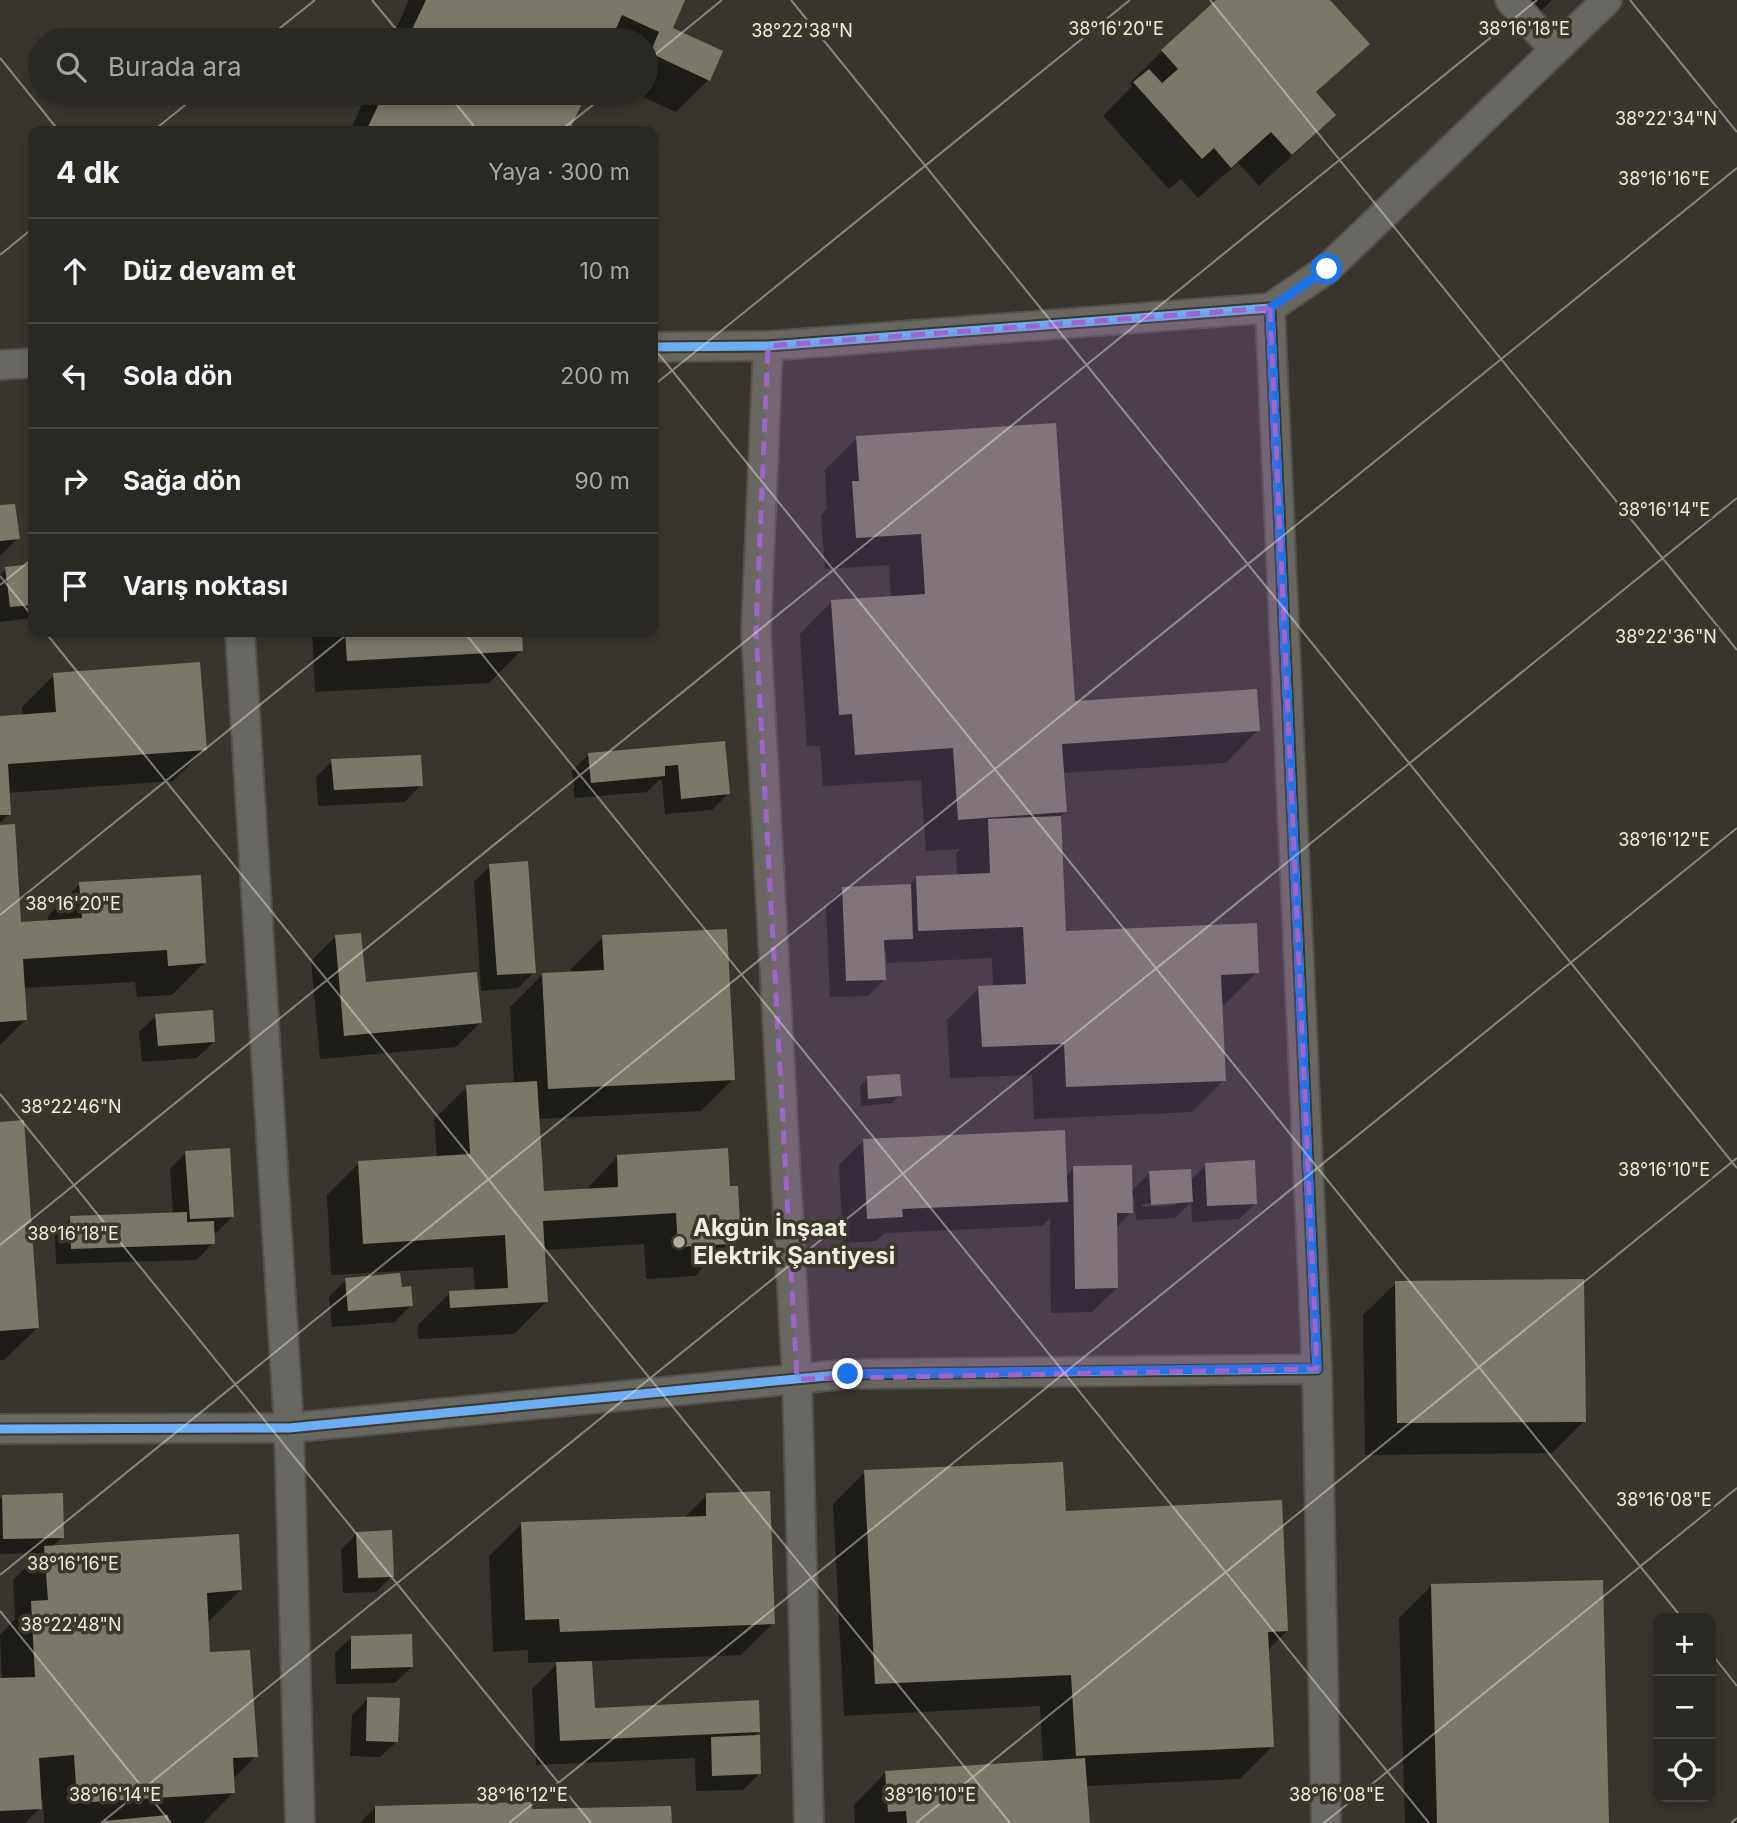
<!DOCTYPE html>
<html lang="tr">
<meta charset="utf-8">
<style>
:root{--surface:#292822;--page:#31302a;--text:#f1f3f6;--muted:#a5a6a5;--line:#454440}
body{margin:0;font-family:Inter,sans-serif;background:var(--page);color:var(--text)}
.controls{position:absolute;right:21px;bottom:21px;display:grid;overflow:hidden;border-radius:14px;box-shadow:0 4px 10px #0003}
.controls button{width:63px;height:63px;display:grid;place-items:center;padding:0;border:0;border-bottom:2px solid var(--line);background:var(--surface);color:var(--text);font:35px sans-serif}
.stop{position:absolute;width:21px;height:21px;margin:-16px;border:5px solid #1a73e8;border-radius:50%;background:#fff}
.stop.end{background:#1a73e8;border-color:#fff;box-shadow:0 2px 7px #0008}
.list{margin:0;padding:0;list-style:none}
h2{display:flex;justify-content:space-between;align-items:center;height:91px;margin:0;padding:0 28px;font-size:30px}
h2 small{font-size:23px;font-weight:400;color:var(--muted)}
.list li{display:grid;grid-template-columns:46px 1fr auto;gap:21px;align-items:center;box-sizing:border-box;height:105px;padding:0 28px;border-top:2px solid var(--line)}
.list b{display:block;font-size:26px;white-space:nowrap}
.list em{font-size:23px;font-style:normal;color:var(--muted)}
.icon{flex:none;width:38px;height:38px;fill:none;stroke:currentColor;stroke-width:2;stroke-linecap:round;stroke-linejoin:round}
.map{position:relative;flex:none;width:1737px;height:1823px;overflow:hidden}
.search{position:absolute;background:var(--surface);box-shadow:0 4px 10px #0003;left:28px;top:28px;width:630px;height:77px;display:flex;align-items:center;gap:18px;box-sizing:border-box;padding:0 24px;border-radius:38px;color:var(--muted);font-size:26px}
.panel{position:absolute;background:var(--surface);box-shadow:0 4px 10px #0003;left:28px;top:126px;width:630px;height:511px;border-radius:14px}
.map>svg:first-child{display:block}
.shadow{fill:#0007;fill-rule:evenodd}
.building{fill:#7b7868}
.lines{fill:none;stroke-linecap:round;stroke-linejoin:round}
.minor-casing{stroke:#54524c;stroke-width:32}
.minor{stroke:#696761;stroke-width:28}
.cycleway-casing{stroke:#3b3829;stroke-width:13}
.cycleway{stroke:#6dadf4;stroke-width:9}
.route{stroke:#1a73e8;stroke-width:9}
.marked{fill:#9e66ca;fill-opacity:0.2;stroke:#9e66ca;stroke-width:5;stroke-dasharray:14 9;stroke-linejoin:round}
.ticks{fill:none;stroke:#eeece3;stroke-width:2;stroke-opacity:0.45}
.poi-dot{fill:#aeaca3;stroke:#3b3829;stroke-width:2.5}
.labels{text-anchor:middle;stroke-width:7;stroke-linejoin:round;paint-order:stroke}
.poi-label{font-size:24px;font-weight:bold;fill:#eeece3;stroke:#3b3829;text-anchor:start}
.ticks-label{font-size:18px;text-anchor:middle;fill:#eeece3;stroke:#3b3829;stroke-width:7;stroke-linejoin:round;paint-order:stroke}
</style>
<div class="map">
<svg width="1737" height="1823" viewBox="0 0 1737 1823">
<rect width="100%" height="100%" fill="#37352d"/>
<g class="shadow">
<polygon points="409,0 683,0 670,28 708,80 676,112 634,93 646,93 646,40 391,40"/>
<polygon points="1218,0 1332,0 1330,2 1367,44 1315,94 1334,115 1302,147 1259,186 1238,163 1198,198 1181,179 1169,189 1103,116 1132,86 1130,83 1162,51"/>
<polygon points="1502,0 1552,0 1522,30"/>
<polygon points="367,93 585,93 567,131 350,131"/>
<polygon points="857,438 1074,703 1258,730 1226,763 1062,773 1065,812 1059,818 1064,933 1257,972 1225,1004 1221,1005 1224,1080 1192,1112 1034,1119 1032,1075 950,1078 947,1020 979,988 993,987 992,958 887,963 886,951 883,951 884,980 868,996 830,997 826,905 843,889 908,886 916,878 957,876 956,853 961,849 926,851 921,780 823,786 820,746 807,746 800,634 832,601 891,598 889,565 825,569 821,515 827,508 825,470"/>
<polygon points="0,507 18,538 0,556"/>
<polygon points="33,566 33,618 0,622 0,575 6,569"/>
<polygon points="312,632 520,632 521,651 489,683 315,692"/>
<polygon points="54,675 205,749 173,781 8,793 9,814 0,823 0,718 23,716 22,707"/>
<polygon points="724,743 728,794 712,810 665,814 662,780 659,780 647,792 575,798 572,771 588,755"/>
<polygon points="332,761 421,785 405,802 318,806 316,777"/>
<polygon points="0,827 20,924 48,922 48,916 80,884 204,963 172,995 137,997 135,982 23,988 25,1020 0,1045"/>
<polygon points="490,866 534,972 518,988 481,991 474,882"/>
<polygon points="335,937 364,984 480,1023 456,1047 320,1059 311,961"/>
<polygon points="603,937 733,1079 701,1111 538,1119 543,1193 585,1191 617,1157 729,1188 739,1222 727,1235 727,1244 695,1276 646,1279 644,1244 543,1250 546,1302 514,1334 418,1339 418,1325 450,1293 475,1291 473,1267 331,1275 327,1195 359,1163 437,1158 434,1119 467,1087 514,1084 510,1007 542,975 571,973 571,969"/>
<polygon points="156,1016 214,1042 197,1058 142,1062 139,1032"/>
<polygon points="868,1078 900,1095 892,1103 861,1106 860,1086"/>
<polygon points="0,1123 37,1328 4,1360 0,1360"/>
<path d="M864,1140L1065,1177L1074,1168L1131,1191L1150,1173L1190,1181L1206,1165L1256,1203L1239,1219L1192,1222L1191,1202L1175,1218L1136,1220L1134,1198H1131V1212L1116,1228L1117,1288L1092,1312L1051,1313L1050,1218L1042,1226L885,1233L876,1241L843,1243L839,1165ZM1176,1202V1205L1143,1207L1142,1204Z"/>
<polygon points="186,1152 232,1217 216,1233 213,1233 213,1243 197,1260 56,1264 55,1234 71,1218 173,1214 170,1169"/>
<polygon points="346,1280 411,1305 395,1322 332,1327 329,1296"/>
<polygon points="1396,1283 1584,1421 1552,1453 1365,1455 1363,1315"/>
<polygon points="865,1472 1064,1512 1287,1631 1268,1650 1273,1746 1240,1779 1085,1786 1088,1823 855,1823 854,1805 886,1772 1043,1762 1040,1706 844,1716 833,1504"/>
<polygon points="707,1495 773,1623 741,1655 591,1661 593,1709 759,1731 753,1737 759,1774 743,1790 696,1791 695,1758 536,1765 532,1689 559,1662 528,1663 528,1650 493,1652 489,1556 522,1524 684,1518"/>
<polygon points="2,1497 62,1537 52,1547 241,1590 208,1622 209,1654 256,1756 232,1780 233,1793 203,1823 44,1823 43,1800 39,1800 40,1808 25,1823 0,1823 0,1680 2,1680 0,1635 15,1619 13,1580 40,1553 0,1554 0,1499"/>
<polygon points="357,1533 392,1576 376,1592 343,1593 341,1550"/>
<polygon points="1432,1585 1607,1823 1405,1823 1399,1618"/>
<polygon points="352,1637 412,1667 395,1683 336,1684 335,1653"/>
<polygon points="368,1698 397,1741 380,1757 350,1756 352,1715"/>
<polygon points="375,1807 530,1811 670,1823 360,1823"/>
</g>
<g class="building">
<polygon points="426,0 685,0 673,28 723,51 710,81 650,53 659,32 622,15 611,40 407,40"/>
<polygon points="1216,0 1330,0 1370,44 1316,92 1336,115 1292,155 1271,132 1231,168 1214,148 1202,159 1133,82 1149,69 1162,83 1178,69 1161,50"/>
<polygon points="384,93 587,93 569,131 366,131"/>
<polygon points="1056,423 1075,701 1257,689 1260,731 1062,744 1067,812 958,820 953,748 855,755 852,714 839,715 831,600 925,594 921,534 856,538 852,481 859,481 856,436"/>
<polygon points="15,504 20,539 0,541 0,505"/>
<polygon points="33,564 33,605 10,607 5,567"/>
<polygon points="345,632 522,632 523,651 347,661"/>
<polygon points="200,662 207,750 8,764 11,815 0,815 0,716 56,712 53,673"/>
<polygon points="725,741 730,794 681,799 678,765 665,766 665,776 591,783 588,753"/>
<polygon points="421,755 423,786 334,790 331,759"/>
<polygon points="1061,816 1066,931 1257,923 1259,973 1221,975 1226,1081 1066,1087 1064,1044 982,1047 978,986 1026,984 1023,927 918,931 916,876 990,873 988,819"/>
<polygon points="15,824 21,922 82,918 79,882 201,875 206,963 168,966 167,950 23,959 27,1020 0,1022 0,825"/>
<polygon points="528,861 536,973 497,975 489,864"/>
<polygon points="911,884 913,939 884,940 886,980 846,981 842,887"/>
<polygon points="727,929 735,1080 548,1089 542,973 604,970 602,935"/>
<polygon points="361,933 366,982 477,972 482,1023 344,1036 335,935"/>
<polygon points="213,1010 215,1042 158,1046 155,1014"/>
<polygon points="900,1074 902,1096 868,1099 867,1076"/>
<polygon points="537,1081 544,1191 618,1187 617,1155 728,1148 730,1186 738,1186 740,1223 728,1224 729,1244 678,1247 676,1213 543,1221 548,1302 450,1308 449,1291 508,1288 505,1235 363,1244 358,1161 470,1154 466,1085"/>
<polygon points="24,1120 39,1328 0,1331 0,1122"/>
<polygon points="1065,1130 1068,1202 902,1209 903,1217 867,1219 863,1139"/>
<polygon points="230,1148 234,1217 190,1219 185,1151"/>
<polygon points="1255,1160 1257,1204 1207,1206 1205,1163"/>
<polygon points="1132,1165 1133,1213 1117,1213 1118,1288 1075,1289 1073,1166"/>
<polygon points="1191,1169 1193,1202 1151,1205 1149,1171"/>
<polygon points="187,1212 187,1222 214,1221 215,1244 71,1249 70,1216"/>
<polygon points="400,1273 402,1287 411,1286 413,1306 348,1311 345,1278"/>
<polygon points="1584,1279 1586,1422 1397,1423 1395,1281"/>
<polygon points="1063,1462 1066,1511 1282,1500 1288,1631 1268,1632 1274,1747 1076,1756 1071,1675 875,1684 864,1470"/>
<polygon points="770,1491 775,1624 560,1632 559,1619 525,1620 521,1522 706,1516 706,1493"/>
<polygon points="63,1493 64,1538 3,1539 2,1495"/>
<polygon points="392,1530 394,1577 358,1578 356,1532"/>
<polygon points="239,1534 242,1590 207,1593 210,1652 250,1650 258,1757 233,1758 235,1793 77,1803 74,1755 39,1758 42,1809 0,1811 0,1678 35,1677 31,1601 48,1600 44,1546"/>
<polygon points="1603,1580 1609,1823 1437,1823 1431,1584"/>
<polygon points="412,1634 413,1667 351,1669 351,1636"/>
<polygon points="592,1661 595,1708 759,1700 760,1732 560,1741 556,1662"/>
<polygon points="367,1697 400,1698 398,1742 366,1741"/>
<polygon points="760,1735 761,1774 712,1776 711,1737"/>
<polygon points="1085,1758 1090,1823 907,1823 906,1811 888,1812 885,1771"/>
<polygon points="531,1802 532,1809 671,1806 672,1823 375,1823 375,1806"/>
<polygon points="168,1815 169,1823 104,1823 104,1821"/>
</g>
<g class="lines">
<g class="minor-casing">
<g id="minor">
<polyline points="1510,0 1555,50"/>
<polyline points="1270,308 1327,269 1607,0"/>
<polyline points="768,346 756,632 797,1379 809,1823"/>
<polyline points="0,365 33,363"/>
<polyline points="240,632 289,1428 300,1823"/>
<polyline points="1317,1369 1326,1823"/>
<polyline points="0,1429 289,1428 848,1374 1317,1369 1270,308 768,346 653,347"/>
</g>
</g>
<use href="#minor" class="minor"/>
<g class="cycleway-casing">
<polyline id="cycleway" points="0,1429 289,1428 848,1374 1317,1369 1270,308 768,346 653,347"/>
</g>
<use href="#cycleway" class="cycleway"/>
</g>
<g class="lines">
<polyline class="route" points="848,1374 1317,1368 1270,308 1327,269"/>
</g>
<path class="marked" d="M1270,308L1317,1369L797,1379L756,632L768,346Z"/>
<path class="ticks" d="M372,0L405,40M791,0L1737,1168M1210,0L1737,650M1630,0L1737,132M265,40L315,0M0,58L59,131M646,62L722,0M447,93L478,131M153,131L200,93M560,131L608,93M0,255L33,228M653,347L1682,1618M653,386L1130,0M0,576L33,617M0,585L33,558M45,632L1010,1823M464,632L1429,1823M0,915L350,632M0,1094L591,1823M0,1245L1537,0M0,1575L1737,168M0,1611L171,1823M1711,1653L1737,1686M101,1823L1737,498M509,1823L1737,828M916,1823L1737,1158M1324,1823L1737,1488M1731,1823L1737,1818"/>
<circle class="poi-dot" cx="679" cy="1242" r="7"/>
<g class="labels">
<g class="poi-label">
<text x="693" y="1236">Akgün İnşaat<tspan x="693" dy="28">Elektrik Şantiyesi</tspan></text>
</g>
</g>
<g class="ticks-label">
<text x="1116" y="35">38°16'20"E</text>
<text x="1524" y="35">38°16'18"E</text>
<text x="802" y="37">38°22'38"N</text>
<text x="1666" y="125">38°22'34"N</text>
<text x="1664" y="185">38°16'16"E</text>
<text x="1664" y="516">38°16'14"E</text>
<text x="1666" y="643">38°22'36"N</text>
<text x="1664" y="846">38°16'12"E</text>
<text x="73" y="910">38°16'20"E</text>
<text x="71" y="1113">38°22'46"N</text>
<text x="1664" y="1176">38°16'10"E</text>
<text x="73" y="1240">38°16'18"E</text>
<text x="1664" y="1506">38°16'08"E</text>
<text x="73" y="1570">38°16'16"E</text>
<text x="71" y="1631">38°22'48"N</text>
<text x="115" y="1801">38°16'14"E</text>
<text x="522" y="1801">38°16'12"E</text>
<text x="930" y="1801">38°16'10"E</text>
<text x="1337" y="1801">38°16'08"E</text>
</g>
</svg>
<div class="controls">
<button>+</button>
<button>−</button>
<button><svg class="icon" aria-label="locate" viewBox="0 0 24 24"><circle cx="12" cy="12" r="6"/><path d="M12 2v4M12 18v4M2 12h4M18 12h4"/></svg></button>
</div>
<div class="stop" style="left:1327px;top:269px"></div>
<div class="stop end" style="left:848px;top:1374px"></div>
<div class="search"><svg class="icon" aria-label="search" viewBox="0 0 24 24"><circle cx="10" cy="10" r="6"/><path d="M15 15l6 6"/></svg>Burada ara</div>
<section class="panel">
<h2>4 dk<small>Yaya · 300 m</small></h2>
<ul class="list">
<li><svg class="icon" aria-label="ahead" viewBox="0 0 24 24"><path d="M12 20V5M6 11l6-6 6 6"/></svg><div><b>Düz devam et</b></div><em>10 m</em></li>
<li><svg class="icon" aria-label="left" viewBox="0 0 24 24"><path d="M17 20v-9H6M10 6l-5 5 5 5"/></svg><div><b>Sola dön</b></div><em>200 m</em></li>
<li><svg class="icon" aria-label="right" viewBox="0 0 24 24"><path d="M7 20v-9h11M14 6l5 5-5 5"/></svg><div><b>Sağa dön</b></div><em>90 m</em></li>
<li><svg class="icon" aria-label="arrive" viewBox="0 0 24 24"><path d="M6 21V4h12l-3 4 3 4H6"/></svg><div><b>Varış noktası</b></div></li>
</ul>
</section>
</div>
